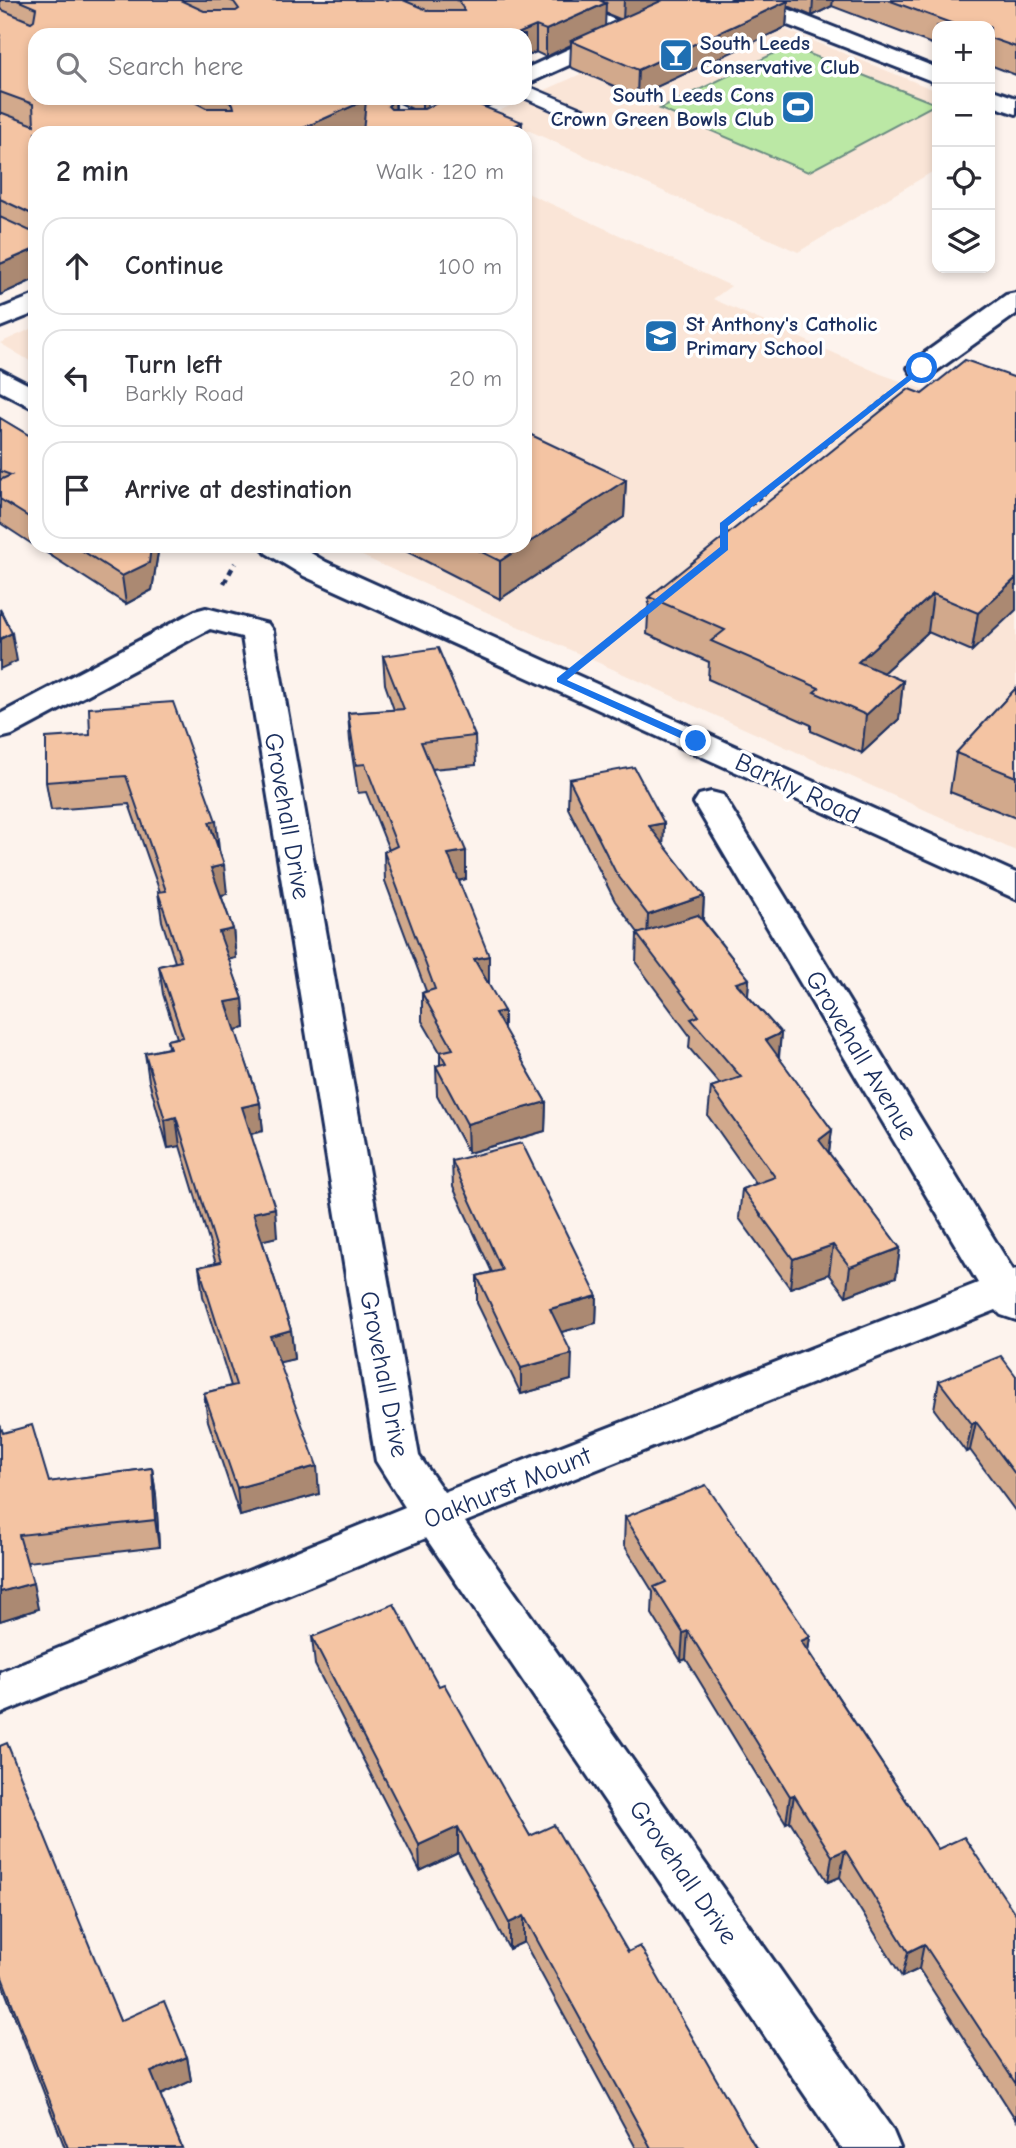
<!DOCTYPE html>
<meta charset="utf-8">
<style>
:root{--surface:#fff;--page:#f7f7f7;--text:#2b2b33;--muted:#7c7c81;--line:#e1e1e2}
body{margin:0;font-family:"Comic Neue",sans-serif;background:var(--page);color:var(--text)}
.controls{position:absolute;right:21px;top:21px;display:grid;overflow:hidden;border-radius:14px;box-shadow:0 4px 10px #0003}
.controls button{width:63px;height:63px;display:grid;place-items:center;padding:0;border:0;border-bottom:2px solid var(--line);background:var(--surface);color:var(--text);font:35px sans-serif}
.stop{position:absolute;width:21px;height:21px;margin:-16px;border:5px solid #1a73e8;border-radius:50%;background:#fff}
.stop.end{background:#1a73e8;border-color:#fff;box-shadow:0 2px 7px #0008}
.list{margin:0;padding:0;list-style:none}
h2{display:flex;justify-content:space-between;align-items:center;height:91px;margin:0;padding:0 28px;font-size:30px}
h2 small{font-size:23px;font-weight:400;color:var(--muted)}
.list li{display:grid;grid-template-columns:46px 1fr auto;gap:21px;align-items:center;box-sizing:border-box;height:98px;margin:0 14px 14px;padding:0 14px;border:2px solid var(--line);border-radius:21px}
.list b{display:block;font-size:26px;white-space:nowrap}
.list p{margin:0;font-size:23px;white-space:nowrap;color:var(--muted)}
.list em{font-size:23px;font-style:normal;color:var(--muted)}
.icon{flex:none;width:38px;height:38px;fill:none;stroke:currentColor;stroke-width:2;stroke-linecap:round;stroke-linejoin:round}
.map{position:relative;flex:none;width:1016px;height:2148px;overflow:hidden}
.search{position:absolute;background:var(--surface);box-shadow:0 4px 10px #0003;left:28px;top:28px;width:504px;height:77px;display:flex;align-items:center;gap:18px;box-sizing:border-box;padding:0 24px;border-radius:21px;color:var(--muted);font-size:26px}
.panel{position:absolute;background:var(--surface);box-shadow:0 4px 10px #0003;left:28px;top:126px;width:504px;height:427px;border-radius:21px}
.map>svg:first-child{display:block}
.built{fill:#fae5d7}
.green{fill:#bbe8a5;stroke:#6b8c82;stroke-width:2}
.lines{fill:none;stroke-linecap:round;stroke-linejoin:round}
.lane-casing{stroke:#1b2f5e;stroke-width:5}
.street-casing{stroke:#1b2f5e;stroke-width:6}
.secondary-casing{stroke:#1b2f5e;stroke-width:6}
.path-far1{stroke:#1b2f5e;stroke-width:2.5;stroke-dasharray:5 3.5;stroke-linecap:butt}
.path{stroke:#1b2f5e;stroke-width:4.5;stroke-dasharray:6 5;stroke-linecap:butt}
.lane{fill:#fff;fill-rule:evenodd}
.street{fill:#fff;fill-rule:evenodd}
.secondary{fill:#fff;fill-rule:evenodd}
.wall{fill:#d2a98c;stroke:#1b2f5e;stroke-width:2;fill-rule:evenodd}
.shaded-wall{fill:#ab8972;stroke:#1b2f5e;stroke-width:2}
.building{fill:#f4c4a3;stroke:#1b2f5e;stroke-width:2}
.route{fill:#1a73e8}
.labels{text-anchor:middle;stroke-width:7;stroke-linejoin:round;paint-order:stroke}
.far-poi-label{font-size:21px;font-weight:bold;fill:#1b2f5e;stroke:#fff;text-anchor:start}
.street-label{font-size:26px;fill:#1b2f5e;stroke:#fff}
</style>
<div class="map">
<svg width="1016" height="2148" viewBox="0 0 1016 2148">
<rect width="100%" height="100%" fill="#fdf3ed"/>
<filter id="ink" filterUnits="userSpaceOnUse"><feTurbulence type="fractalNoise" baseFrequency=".0143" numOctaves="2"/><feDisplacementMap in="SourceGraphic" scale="14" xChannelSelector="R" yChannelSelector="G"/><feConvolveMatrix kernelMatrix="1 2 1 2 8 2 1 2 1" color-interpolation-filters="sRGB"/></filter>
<g filter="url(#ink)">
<g class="built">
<polygon points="729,7 937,91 937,169 798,252 492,114"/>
<polygon points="525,192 731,286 713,299 881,374 937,394 1016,411 1016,851 340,546 525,546"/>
<polygon points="35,327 35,364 0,343"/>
</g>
<polygon class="green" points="789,46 936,104 808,172 660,109"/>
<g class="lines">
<g class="lane-casing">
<g id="lane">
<polygon points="546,0 571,0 637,30 634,34 622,34"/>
<polygon points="525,85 587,111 590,115 587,119 573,119 525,98"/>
</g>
</g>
<g class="street-casing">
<g id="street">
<polygon points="675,0 706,0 702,5 525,85 525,69"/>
<polygon points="732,0 765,0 937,68 937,83 736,5"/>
<polygon points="990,89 1016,98 1016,114 990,105"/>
<polygon points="461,98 493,98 490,103 425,133 392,133 396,128"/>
<polygon points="1016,293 1016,314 932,374 922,377 912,374 908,368 912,362 1006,295"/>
<polygon points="35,295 35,313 0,327 0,309"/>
<polygon points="206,608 268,624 273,631 419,1456 444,1492 978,1283 694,803 699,795 711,792 723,795 1013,1270 1016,1269 1016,1320 1001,1315 996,1310 465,1522 892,2129 900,2148 841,2148 426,1538 0,1714 0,1672 405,1507 376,1461 242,637 210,629 12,735 0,738 0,714 195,611"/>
</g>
</g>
<g class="secondary-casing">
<g id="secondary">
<polygon points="0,370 35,388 35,409 0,391"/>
<polygon points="262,546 299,546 326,562 1016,873 1016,899 304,576 266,553"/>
</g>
</g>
<polyline class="path-far1" points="724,527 891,393"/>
<g class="path">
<polyline points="724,525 724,541"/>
<polyline points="224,583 235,563"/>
<polyline points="597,651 653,606"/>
</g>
<use href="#lane" class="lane"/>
<use href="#street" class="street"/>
<use href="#secondary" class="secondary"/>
</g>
<g class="wall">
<path d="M0,0H1016V75L990,65V26H937V46L832,6L812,16L788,6L786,27L637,96L570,67L571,45L546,57L536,52L525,57V35H35V98H434L427,101L428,107L522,122L521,133H363V129L354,133H35V279L0,295ZM605,13L620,19L605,26ZM396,101L412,109H396Z"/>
<polygon points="1016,378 972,651 928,632 883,673 903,681 899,719 862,753 811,731 811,725 708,679 709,662 647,634 649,597 922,394"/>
<polygon points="0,418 35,439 35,546 0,523"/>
<polygon points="626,480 624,517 500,599 396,546 525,546"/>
<polygon points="36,546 159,546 152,590 126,604"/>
<polygon points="383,656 475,736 476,765 432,769 466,879 459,881 489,985 504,1030 546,1102 545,1131 468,1153 437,1095 436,1066 440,1065 440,1052 422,1021 422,993 426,991 385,881 384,852 389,850 366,792 358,793 350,741 348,713 394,710 385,684"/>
<polygon points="1016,688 1016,818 950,792 956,753"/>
<polygon points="90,735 219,849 227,894 221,895 233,929 236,958 228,959 243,999 245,1028 235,1030 260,1103 263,1131 251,1134 277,1237 262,1240 291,1330 294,1359 279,1362 319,1494 240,1516 208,1421 204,1393 231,1386 203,1296 199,1267 216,1264 180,1146 168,1148 149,1081 145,1053 168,1048 167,1040 177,1038 163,994 159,966 175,962 162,921 158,892 160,892 129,804 51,810 46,782"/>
<polygon points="569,779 664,823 663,844 704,896 703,920 749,979 748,996 781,1033 779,1058 832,1130 829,1153 900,1248 896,1277 846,1296 829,1274 790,1288 739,1218 742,1189 756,1184 708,1116 711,1087 720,1084 689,1048 690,1036 636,963 637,934 639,934 615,901 568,808"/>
<polygon points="452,1161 597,1296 596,1323 561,1332 571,1380 521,1394 477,1303 477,1276 492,1272 453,1187"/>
<polygon points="1016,1376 1016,1512 970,1450 966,1452 934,1409 939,1381"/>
<polygon points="0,1425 3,1433 49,1482 152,1468 156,1495 159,1547 27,1562 38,1609 0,1621"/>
<polygon points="625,1517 810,1637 808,1651 938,1849 1016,1915 1016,2120 919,1969 902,1977 840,1877 828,1882 790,1821 786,1823 686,1659 681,1661 652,1614 653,1592 624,1545"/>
<polygon points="312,1637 439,1686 530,1836 628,1952 756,2148 636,2148 524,1942 509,1949 458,1853 420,1871 315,1665"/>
<polygon points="0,1746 120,2021 187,2057 191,2081 160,2095 182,2148 65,2148 0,1978"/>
</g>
<g class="shaded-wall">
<polygon points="624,0 669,0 623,21"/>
<polygon points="813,0 833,0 832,6 812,16"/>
<polygon points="788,1 786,27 637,96 638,70"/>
<polygon points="606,3 605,29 571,41 571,45 546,57 546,30"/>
<polygon points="536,26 536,52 525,57 525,35 515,35"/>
<polygon points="422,98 434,98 427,101 428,111 422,113"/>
<polygon points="395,99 396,126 388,106"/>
<polygon points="366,100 367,127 354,133 292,133"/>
<polygon points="522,122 521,133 500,133"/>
<polygon points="35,249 35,279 0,295 0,264"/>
<polygon points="626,480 624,517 500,599 500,561 523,546 525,546 525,545"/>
<polygon points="151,546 159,546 152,590 126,604 122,576"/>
<polygon points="1016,578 1016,610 972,651 978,613"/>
<polygon points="933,594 928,632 853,700 858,662"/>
<polygon points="12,633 17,661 0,669 0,639"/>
<polygon points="903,681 899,719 862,753 866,715"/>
<polygon points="216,821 219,849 209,822"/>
<polygon points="664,823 663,852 649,826"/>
<polygon points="466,851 466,879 448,883 448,854"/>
<polygon points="224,865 227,894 214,896 211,868"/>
<polygon points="704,896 702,925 647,943 648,915"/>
<polygon points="233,929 236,958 222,961 219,932"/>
<polygon points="489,956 489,985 474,959"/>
<polygon points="749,979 747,1008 736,983"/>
<polygon points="243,999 245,1028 229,1031 226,1002"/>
<polygon points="504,1011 504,1039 495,1013"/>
<polygon points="781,1033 778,1062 766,1040"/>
<polygon points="546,1102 545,1131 468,1153 467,1124"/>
<polygon points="260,1103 263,1131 245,1135 242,1107"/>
<polygon points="176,1117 180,1146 168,1148 165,1120"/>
<polygon points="832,1130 828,1159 819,1140"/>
<polygon points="275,1208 277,1237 256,1242 253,1213"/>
<polygon points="833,1245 829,1274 790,1288 793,1259"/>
<polygon points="900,1248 896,1277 846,1296 850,1267"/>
<polygon points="597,1296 596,1323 550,1335 550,1309"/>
<polygon points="291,1330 294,1359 273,1364 270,1336"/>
<polygon points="572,1354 571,1380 521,1394 521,1368"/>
<polygon points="976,1422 970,1450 966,1452 972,1424"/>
<polygon points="317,1466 319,1494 240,1516 237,1488"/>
<polygon points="152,1468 156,1495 159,1547 155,1520"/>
<polygon points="33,1583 38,1609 0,1621 0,1592"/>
<polygon points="688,1631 686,1659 681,1661 683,1633"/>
<polygon points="810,1637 806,1664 801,1641"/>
<polygon points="794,1795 790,1821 786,1823 790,1796"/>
<polygon points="458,1827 458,1853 420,1871 419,1845"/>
<polygon points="845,1850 840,1877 828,1882 832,1856"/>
<polygon points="524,1916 524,1942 509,1949 509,1923"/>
<polygon points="924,1944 919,1969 902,1977 908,1952"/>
<polygon points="187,2057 191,2081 156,2097 151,2072"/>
</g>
<g class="building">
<polygon points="17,0 180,0 204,11 236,11 239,9 234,2 229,0 403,0 429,11 464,11 460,1 456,0 599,0 606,3 546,30 536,26 515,35 35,35 35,98 187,98 206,108 234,108 233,104 222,98 394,98 395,99 388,106 391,109 424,109 448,98 462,98 522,122 500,133 363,133 366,100 292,133 35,133 35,249 0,264 0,217 30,231 34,229 34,215 0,199 0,112 34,125 33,104 0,92 0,9 31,22 34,20 36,8"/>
<polygon points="663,0 785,0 788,1 638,70 571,41"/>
<polygon points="888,0 1016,0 1016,47 990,38 990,26 959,26"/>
<polygon points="965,360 1016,378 1016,578 978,613 933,594 858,662 903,681 866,715 814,692 819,688 711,641 725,630 649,597 909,389 922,394"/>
<polygon points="0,418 35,439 35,521 0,499 0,480 11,475 0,471"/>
<polygon points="525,432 626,480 525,545"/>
<polygon points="75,546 151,546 149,563 122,576"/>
<polygon points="470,546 523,546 500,561"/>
<polygon points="0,609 12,633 0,639"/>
<polygon points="438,648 475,736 421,742 466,851 448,854 489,956 474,959 504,1011 495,1013 546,1102 467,1124 436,1066 446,1063 440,1052 453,1049 422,993 435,989 384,852 397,846 365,764 356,765 348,713 404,709 383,656"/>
<polygon points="1016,688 1016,777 956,753"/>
<polygon points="173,702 216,821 209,822 224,865 211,868 233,929 219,932 243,999 226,1002 260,1103 242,1107 275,1208 253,1213 291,1330 270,1336 317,1466 237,1488 204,1393 236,1385 199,1267 221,1262 176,1117 165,1120 145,1053 170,1048 167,1040 183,1037 159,966 181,961 158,892 166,891 126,776 46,782 46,738 90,735 89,708"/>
<polygon points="634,767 664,823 649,826 704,896 648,915 616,873 569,779"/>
<polygon points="698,915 749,979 736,983 781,1033 766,1040 832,1130 819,1140 900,1248 850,1267 833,1245 793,1259 742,1189 775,1177 711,1087 741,1077 691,1019 699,1016 637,934"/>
<polygon points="522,1143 597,1296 550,1309 572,1354 521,1368 477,1276 502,1270 452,1161"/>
<polygon points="1001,1356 1016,1376 1016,1475 976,1422 972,1424 939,1381"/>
<polygon points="0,1425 3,1433 32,1425 49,1482 152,1468 155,1520 19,1535 33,1583 0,1592"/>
<polygon points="706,1485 810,1637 801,1641 938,1849 964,1837 1016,1915 1016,2084 924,1944 908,1952 845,1850 832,1856 794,1795 790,1796 688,1631 683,1633 654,1587 666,1582 625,1517"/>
<polygon points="394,1604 439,1686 444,1684 530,1836 554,1825 628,1952 640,1946 756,2148 651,2148 524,1916 509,1923 458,1827 419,1845 312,1637"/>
<polygon points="7,1743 120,2021 164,2001 187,2057 151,2072 182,2148 68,2148 0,1972 0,1746"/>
</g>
</g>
<polygon class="route" points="919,367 926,368 728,526 728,550 567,680 700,739 700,744 693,744 557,682 557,678 720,547 720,523"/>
<defs>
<g id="bar-square" transform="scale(1.75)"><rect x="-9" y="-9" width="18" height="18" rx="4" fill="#1f6fb2" stroke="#fff"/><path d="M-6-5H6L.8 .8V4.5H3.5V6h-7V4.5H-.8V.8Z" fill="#fff"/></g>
<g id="stadium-square" transform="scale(1.75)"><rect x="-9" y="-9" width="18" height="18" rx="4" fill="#1f6fb2" stroke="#fff"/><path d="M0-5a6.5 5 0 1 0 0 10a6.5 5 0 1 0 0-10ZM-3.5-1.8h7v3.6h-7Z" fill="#fff"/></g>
<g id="school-square" transform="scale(1.75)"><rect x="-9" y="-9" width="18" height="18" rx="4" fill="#1f6fb2" stroke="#fff"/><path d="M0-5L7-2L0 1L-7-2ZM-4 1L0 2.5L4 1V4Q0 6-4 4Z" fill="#fff"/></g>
</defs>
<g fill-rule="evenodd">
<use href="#bar-square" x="676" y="55"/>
<use href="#stadium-square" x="798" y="107"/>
<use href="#school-square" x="661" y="336"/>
</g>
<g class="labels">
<g class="far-poi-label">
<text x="700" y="50">South Leeds<tspan x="700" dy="24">Conservative Club</tspan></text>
<text x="774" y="102" text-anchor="end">South Leeds Cons<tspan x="774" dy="24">Crown Green Bowls Club</tspan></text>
<text x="686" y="331">St Anthony's Catholic<tspan x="686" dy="24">Primary School</tspan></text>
</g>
<g class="street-label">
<text transform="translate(798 788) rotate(25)" y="9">Barkly Road</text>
<text transform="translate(288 816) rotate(80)" y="9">Grovehall Drive</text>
<text transform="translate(862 1055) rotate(59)" y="9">Grovehall Avenue</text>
<text transform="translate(385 1374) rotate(79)" y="9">Grovehall Drive</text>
<text transform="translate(507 1487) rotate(-22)" y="9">Oakhurst Mount</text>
<text transform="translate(684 1872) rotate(55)" y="9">Grovehall Drive</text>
</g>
</g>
</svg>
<div class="controls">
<button>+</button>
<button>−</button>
<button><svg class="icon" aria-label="locate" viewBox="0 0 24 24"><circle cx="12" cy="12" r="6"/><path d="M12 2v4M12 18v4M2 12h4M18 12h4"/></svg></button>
<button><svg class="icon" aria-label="layers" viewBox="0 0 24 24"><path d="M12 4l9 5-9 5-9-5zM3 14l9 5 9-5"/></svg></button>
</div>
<div class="stop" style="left:922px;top:368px"></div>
<div class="stop end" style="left:696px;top:741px"></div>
<div class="search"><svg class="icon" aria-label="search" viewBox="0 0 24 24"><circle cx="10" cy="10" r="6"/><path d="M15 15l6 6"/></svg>Search here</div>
<section class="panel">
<h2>2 min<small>Walk · 120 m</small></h2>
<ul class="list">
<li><svg class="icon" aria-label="ahead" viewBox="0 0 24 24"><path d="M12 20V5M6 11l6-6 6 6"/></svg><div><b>Continue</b></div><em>100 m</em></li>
<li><svg class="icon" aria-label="left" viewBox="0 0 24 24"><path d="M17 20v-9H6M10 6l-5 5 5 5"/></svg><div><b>Turn left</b><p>Barkly Road</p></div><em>20 m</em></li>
<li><svg class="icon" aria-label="arrive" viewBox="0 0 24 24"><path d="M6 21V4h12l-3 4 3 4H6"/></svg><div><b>Arrive at destination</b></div></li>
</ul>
</section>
</div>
